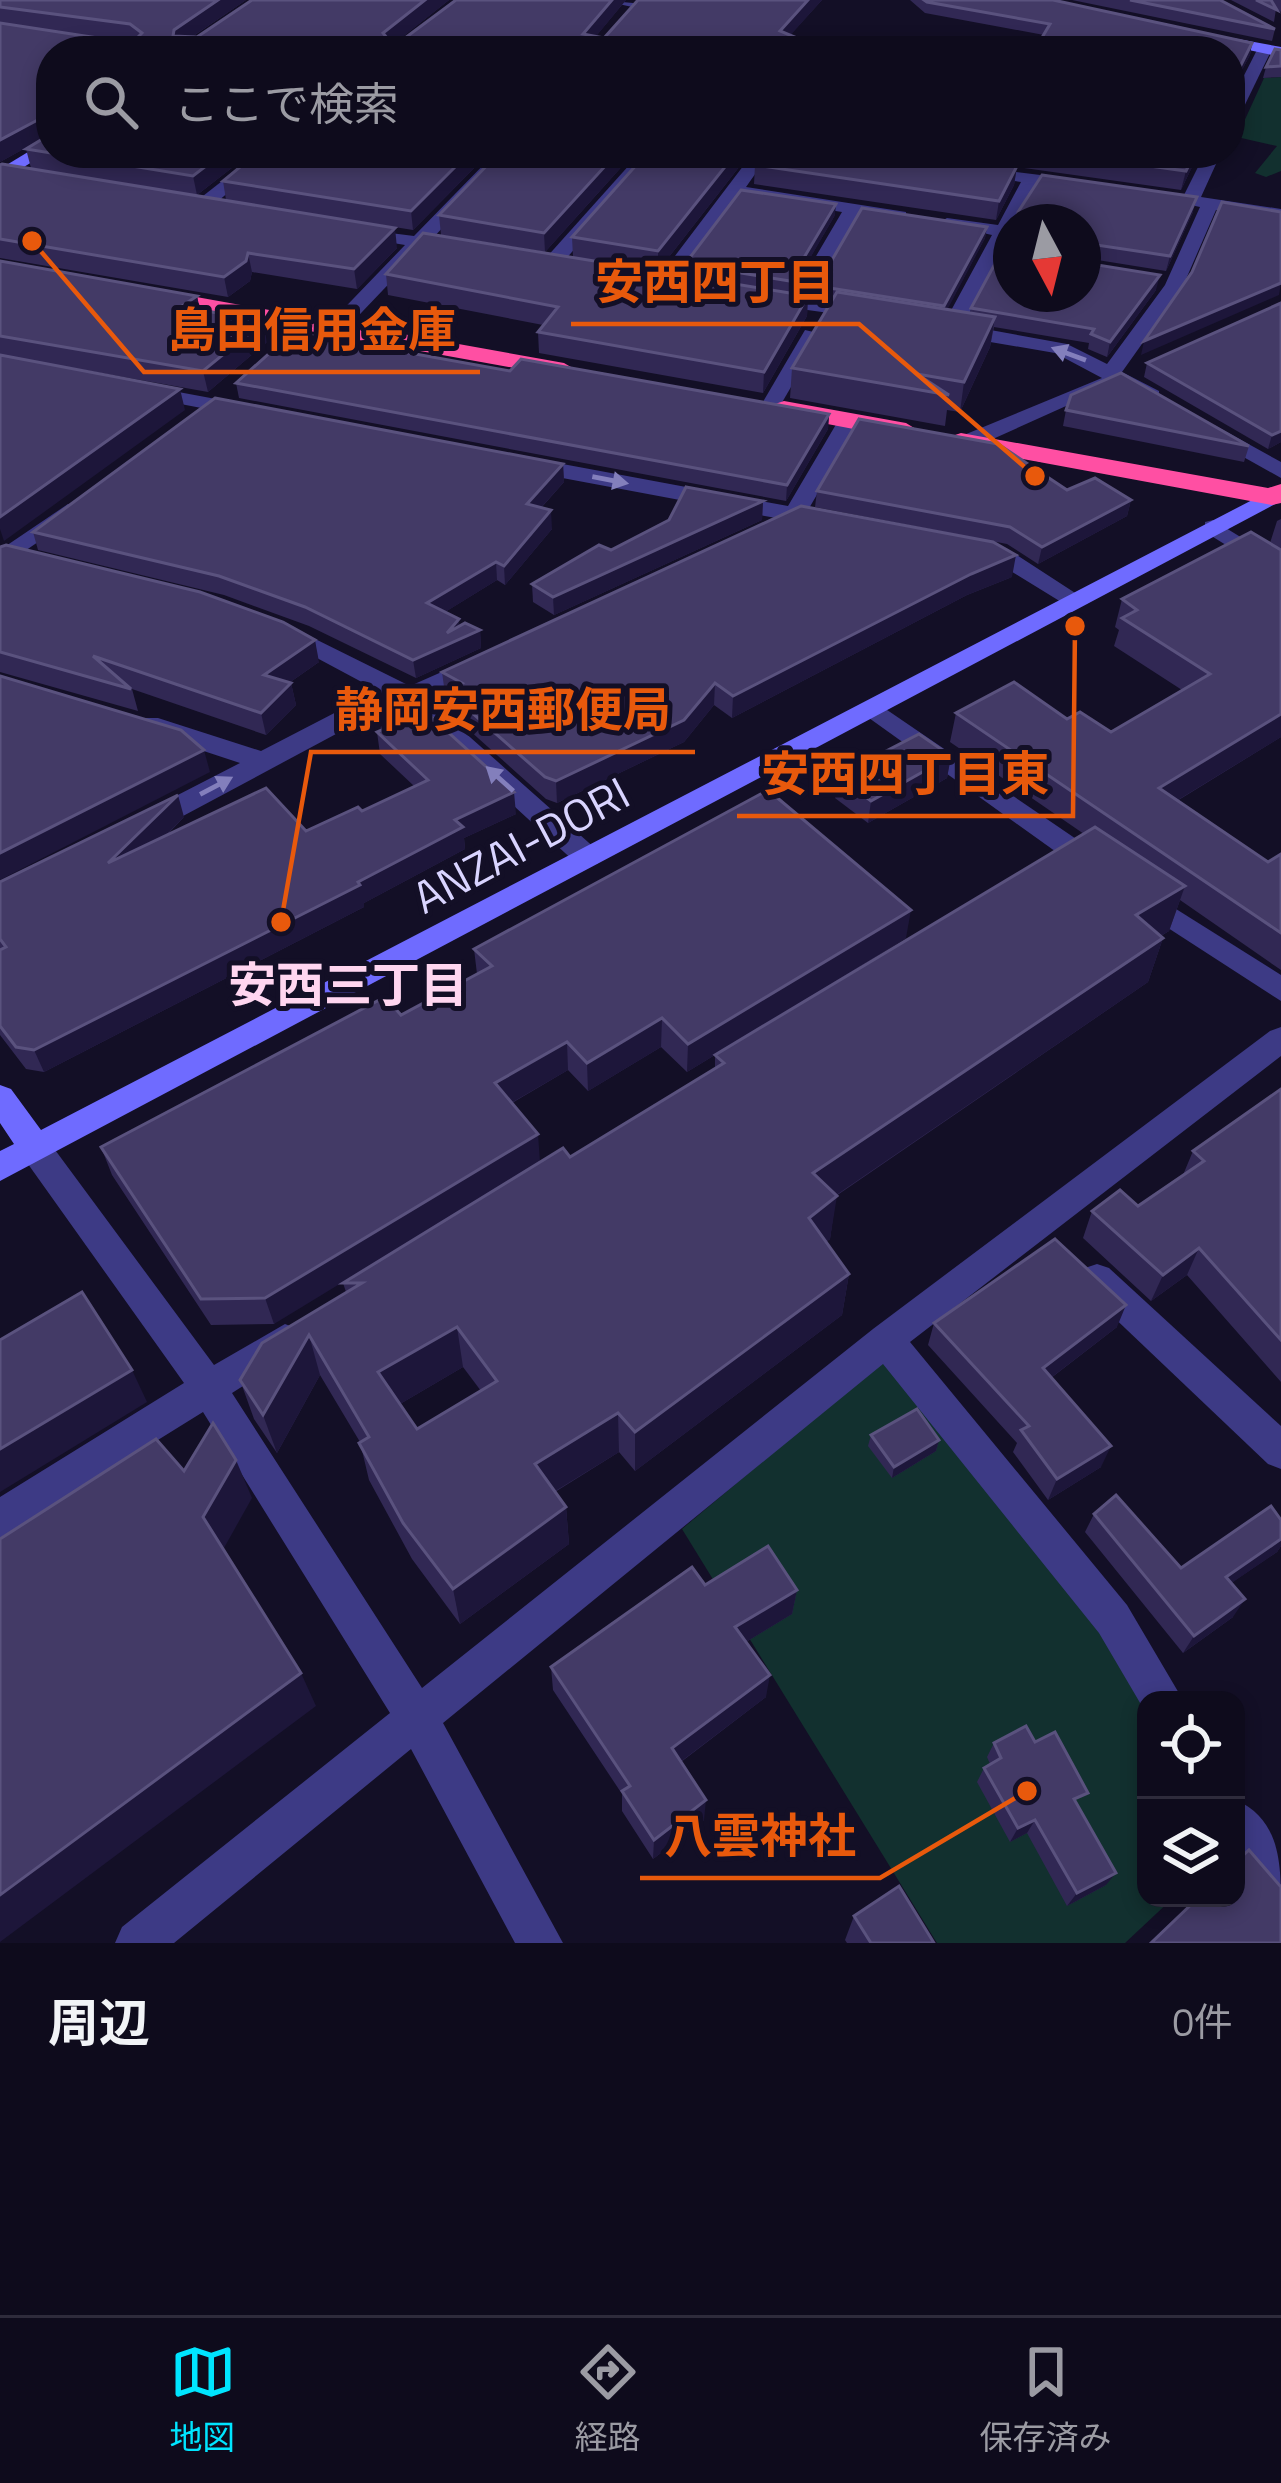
<!DOCTYPE html>
<html lang="ja">
<meta charset="utf-8">
<style>
:root{--surface:#0e0b1c;--page:#171425;--text:#f1f3f6;--muted:#9b9ba3;--line:#2e2b3b;--accent:#00e5ff}
body{margin:0;font-family:"Titillium Web","Noto Sans JP",sans-serif;background:var(--page);color:var(--text)}
.controls{position:absolute;right:36px;bottom:36px;display:grid;overflow:hidden;border-radius:24px;box-shadow:0 6px 18px #0003}
.controls button{width:108px;height:108px;display:grid;place-items:center;padding:0;border:0;border-bottom:3px solid var(--line);background:var(--surface);color:var(--text);font:60px sans-serif}
.compass{position:absolute;left:993px;top:204px;width:108px;height:108px;border-radius:50%;background:var(--surface);box-shadow:0 6px 18px #0003;rotate:173deg}
.list{margin:0;padding:0;list-style:none}
h2{display:flex;justify-content:space-between;align-items:center;height:156px;margin:0;padding:0 48px;font-size:51px}
h2 small{font-size:39px;font-weight:400;color:var(--muted)}
.icon{flex:none;width:66px;height:66px;fill:none;stroke:currentColor;stroke-width:2;stroke-linecap:round;stroke-linejoin:round}
.map{position:relative;flex:none;width:1281px;height:1943px;overflow:hidden}
.search{position:absolute;background:var(--surface);box-shadow:0 6px 18px #0003;left:36px;right:36px;top:36px;height:132px;display:flex;align-items:center;gap:30px;box-sizing:border-box;padding:0 42px;border-radius:48px;color:var(--muted);font-size:45px}
.sheet{height:372px;background:var(--surface)}
nav{display:flex;justify-content:space-around;align-items:center;box-sizing:border-box;height:168px;border-top:3px solid var(--line);background:var(--surface);font-size:33px;color:var(--muted)}
nav a{display:grid;justify-items:center;gap:6px}
nav .on{color:var(--accent)}
.map>svg:first-child{display:block}
.green{fill:#12302f}
.lines{fill:none;stroke-linecap:round;stroke-linejoin:round}
.street{fill:#3d3a85;fill-rule:evenodd}
.secondary{fill:#6f6bff;fill-rule:evenodd}
.highway{fill:#ff4fa3;fill-rule:evenodd}
.wall{fill:#312854;fill-rule:evenodd}
.shaded-wall{fill:#1d163a}
.building{fill:#433a66;stroke:#5a527e;stroke-width:3;fill-rule:evenodd}
.oneway{fill:#837fbc}
.labels{text-anchor:middle;stroke-width:10;stroke-linejoin:round;paint-order:stroke}
.street-label{font-size:45px;fill:#d9d4ff;stroke:#130f26}
.neighbourhood-label{font-size:48px;font-weight:bold;fill:#ffd6f0;stroke:#130f26}
.leader{fill:none;stroke:#e8590c;stroke-width:4.5}
.callout-dot{fill:#e8590c;stroke:#130f26;stroke-width:4.5}
.callout-label{font-size:48px;text-anchor:middle;font-weight:bold;fill:#e8590c;stroke:#130f26;stroke-width:10;stroke-linejoin:round;paint-order:stroke}
</style>
<div class="map">
<svg width="1281" height="1943" viewBox="0 0 1281 1943">
<rect width="100%" height="100%" fill="#130f26"/>
<g class="green">
<polygon points="1281,77 1281,171 1266,177 1255,173 1277,146 1237,137 1264,78"/>
<polygon points="886,1358 1094,1621 1146,1711 1146,1898 1173,1898 1125,1943 937,1943 682,1529"/>
</g>
<g class="lines">
<g class="street">
<polygon points="600,0 644,4 637,8"/>
<polygon points="1259,46 1272,49 1238,119 1230,124 1230,103"/>
<polygon points="258,153 276,153 206,211 194,211 194,203"/>
<polygon points="495,153 512,153 432,239 457,243 457,251 423,248 342,333 328,333 328,325 405,245 351,236 351,228 414,236"/>
<polygon points="640,153 657,153 559,267 545,267 545,259"/>
<polygon points="753,153 770,153 746,187 906,212 906,220 900,221 858,215 809,300 873,311 873,319 771,305 761,299 771,293 792,297 842,212 739,196 673,285 659,285 659,277"/>
<polygon points="1205,153 1221,153 1201,197 1281,209 1281,219 1216,210 1183,286 1122,372 1159,391 1159,399 1145,399 1115,384 975,447 959,447 959,437 1102,378 1055,353 955,336 941,329 992,235 938,223 947,218 998,225 1021,182 974,175 974,167 1081,180 1090,185 1081,190 1037,184 1017,222 1011,222 1011,234 963,325 1067,344 1107,364 1165,285 1200,207 1149,196 1158,191 1184,195"/>
<polygon points="805,330 822,334 777,411 763,411 760,407"/>
<polygon points="141,385 248,405 258,411 248,417 134,395 134,387"/>
<polygon points="849,415 860,421 808,510 833,515 836,520 825,527 799,522 779,533 768,526 776,518 525,471 514,464 525,457 788,506 838,421"/>
<polygon points="1214,425 1281,462 1281,478 1206,436 1206,426"/>
<polygon points="68,504 79,511 76,516 0,568 0,550"/>
<polygon points="1213,520 1281,562 1281,579 1205,532 1205,522"/>
<polygon points="979,543 1006,548 1086,600 1074,607 1066,605 991,559 971,555 967,550"/>
<polygon points="283,623 410,686 471,659 489,659 493,664 489,669 426,698 597,850 601,857 597,864 577,864 405,706 364,719 155,831 135,831 131,824 135,817 240,763 140,730 136,724 140,718 158,718 261,751 346,707 386,695 274,635 274,625"/>
<polygon points="871,699 1107,860 1111,867 1107,874 1087,874 862,713 858,707"/>
<polygon points="1141,887 1281,975 1281,1001 1131,904 1127,897"/>
<polygon points="1281,1027 1281,1056 910,1342 1127,1605 1183,1700 1146,1700 1146,1713 1099,1633 883,1364 443,1723 563,1943 515,1943 411,1749 174,1943 115,1943 122,1927 390,1713 203,1412 0,1538 0,1497 184,1383 23,1157 19,1148 23,1139 35,1135 47,1139 214,1365 285,1324 298,1329 303,1340 298,1351 232,1393 422,1688 873,1329 1270,1031"/>
<polygon points="1097,1264 1109,1268 1281,1426 1281,1469 1268,1464 1085,1290 1080,1279 1085,1268"/>
<path d="M1236,1800C1281,1820 1281,1865 1281,1908C1234,1889 1236,1844 1236,1800Z"/>
</g>
<g class="secondary">
<polygon points="1216,35 1281,47 1281,57 1211,42"/>
<polygon points="51,138 51,150 0,182 0,169"/>
<polygon points="1281,485 1281,501 0,1181 0,1151 14,1144 0,1123 0,1085 11,1089 41,1130"/>
</g>
<g class="highway">
<polygon points="152,289 564,363 576,370 564,377 144,301 144,291"/>
<polygon points="784,401 906,423 919,431 906,439 775,414 771,409 775,404"/>
<polygon points="961,433 1268,488 1281,484 1281,503 1272,505 952,446 948,441 952,436"/>
</g>
</g>
<g class="wall">
<polygon points="0,0 246,0 192,37 197,37 252,0 449,0 401,38 626,0 596,36 604,38 638,0 822,0 790,35 51,51 251,153 197,195 31,168 26,149 47,136 0,162"/>
<polygon points="910,0 1053,0 1252,43 1250,55 1237,79 1230,79 1230,51 1044,35 925,13"/>
<polygon points="1072,0 1220,0 1275,29 1272,41"/>
<polygon points="1231,0 1281,0 1281,12 1276,9 1274,22"/>
<polygon points="1281,50 1281,77 1263,78 1266,67"/>
<polygon points="257,153 489,153 413,230 226,200 223,181"/>
<polygon points="499,153 634,153 545,252 441,235 439,215"/>
<polygon points="647,153 750,153 658,271 685,275 685,264 835,215 790,292 808,296 807,316 763,393 539,353 538,332 543,325 388,295 386,274 573,257 572,237"/>
<polygon points="763,153 1196,153 1192,167 1181,190 1017,167 1014,185 996,220 754,184 755,165"/>
<polygon points="0,165 397,248 357,289 252,272 250,281 228,297 0,258"/>
<polygon points="1018,212 1193,212 1166,271 1085,258 1085,263 1156,290 1107,357 1088,349 1089,343 994,327 990,347 960,412 947,410 945,426 790,398 792,368 832,300 816,298 817,286 987,227 985,238 947,309 970,313 971,308 1016,222"/>
<polygon points="0,261 197,296 200,310 267,342 208,392 0,355"/>
<polygon points="1281,303 1281,442 1268,449 1144,377 1147,363"/>
<polygon points="510,371 829,414 828,429 786,501 239,398 236,383"/>
<polygon points="1066,410 1249,446 1244,462 1063,426"/>
<polygon points="563,464 564,482 541,508 552,529 505,585 497,580 445,612 459,626 480,630 481,648 416,678 309,626 224,595 38,550 33,532"/>
<polygon points="1067,490 1131,500 1127,516 1038,564 1007,544 815,507 817,491"/>
<polygon points="763,501 762,520 554,615 533,602 532,584 611,550"/>
<path d="M1281,519V737L1177,801L1268,862L1281,854V970L1180,900L1169,931L1161,936L1163,938L1148,982L836,1196L830,1239L826,1242L849,1274L842,1315L635,1471L619,1452L555,1492L566,1507L569,1544L460,1624L412,1559L369,1480L360,1442L320,1375L277,1453L254,1419L240,1380L346,1292L343,1283L570,1157L715,1069V1055L1084,834L950,742L956,713L1067,719L1111,732L1182,690L1114,646L1119,630L1115,627L1122,599L1270,543L1277,521ZM463,1367L481,1391L417,1429L400,1404Z"/>
<polygon points="0,547 319,662 289,683 291,683 296,705 266,735 132,689 138,711 0,672"/>
<polygon points="1012,577 967,595 732,718 714,705 684,742 557,803 546,799 449,712 447,695 445,694 442,672"/>
<polygon points="380,722 516,814 464,838 465,849 364,903 364,907 44,1072 26,1069 0,1035 0,882 184,817 165,837 306,831 362,811 414,786 380,754 377,732 381,730"/>
<polygon points="951,756 947,778 868,823 835,798 838,776"/>
<polygon points="906,938 687,1072 661,1047 588,1091 568,1070 512,1103 274,1324 211,1325 112,1175 101,1147 401,1015 477,974 474,949"/>
<polygon points="1281,1089 1281,1382 1187,1275 1151,1301 1083,1238 1092,1211 1138,1206 1183,1175 1193,1151"/>
<polygon points="934,1323 1117,1327 1051,1378 1101,1467 1048,1500 1013,1452 1017,1443 928,1345"/>
<polygon points="871,1435 939,1440 936,1451 892,1478 868,1446"/>
<polygon points="1094,1514 1181,1568 1281,1520 1281,1546 1277,1552 1231,1583 1233,1617 1183,1653 1085,1532"/>
<polygon points="705,1585 797,1590 792,1614 746,1642 766,1697 681,1762 704,1820 653,1859 622,1811 622,1794 553,1690 551,1667"/>
<polygon points="994,1743 1078,1806 1106,1885 1067,1906 1027,1833 1010,1842 977,1782 984,1768 990,1764 987,1757"/>
<polygon points="854,1916 934,1943 847,1943 845,1940"/>
</g>
<g class="shaded-wall">
<polygon points="218,0 246,0 177,47 173,36 174,30"/>
<polygon points="425,0 449,0 385,51 383,33"/>
<polygon points="612,0 626,0 584,51 583,34"/>
<polygon points="808,0 822,0 779,48 780,31"/>
<polygon points="1252,43 1250,55 1237,79 1240,67"/>
<polygon points="47,115 51,134 0,162 0,140"/>
<polygon points="223,153 251,153 197,195 193,176"/>
<polygon points="469,153 489,153 413,230 411,211"/>
<polygon points="617,153 634,153 545,252 544,233"/>
<polygon points="736,153 750,153 658,271 658,251"/>
<polygon points="1195,153 1192,167 1181,190 1186,171"/>
<polygon points="1017,166 1014,185 996,220 999,201"/>
<polygon points="1197,197 1193,212 1166,271 1170,256"/>
<polygon points="836,204 835,215 790,293 790,281"/>
<polygon points="987,227 985,238 943,318 944,306"/>
<polygon points="395,228 397,248 357,289 354,269"/>
<polygon points="248,253 252,272 250,281 228,297 224,277"/>
<polygon points="1160,275 1156,290 1107,357 1110,342"/>
<polygon points="1281,283 1279,295 1141,355 1144,341"/>
<polygon points="197,296 201,316 182,306"/>
<polygon points="808,296 807,316 763,393 764,372"/>
<polygon points="995,317 990,347 960,412 964,382"/>
<polygon points="263,322 267,342 208,392 203,371"/>
<polygon points="180,389 185,410 4,541 0,529 0,517"/>
<polygon points="829,414 828,429 786,501 787,485"/>
<polygon points="1281,431 1281,442 1268,449 1272,435"/>
<polygon points="563,464 564,482 528,522 527,504"/>
<polygon points="1131,500 1127,516 1038,564 1042,547"/>
<polygon points="763,501 762,520 554,615 553,597"/>
<polygon points="551,510 552,529 505,585 504,566"/>
<polygon points="1016,555 1012,577 967,595 732,718 733,696 971,574"/>
<polygon points="496,562 497,580 429,622 427,603"/>
<polygon points="459,619 460,638 480,630 481,648 416,678 413,660 447,633"/>
<polygon points="315,640 319,662 269,697 264,675"/>
<polygon points="291,683 296,705 266,735 261,713"/>
<polygon points="715,683 714,705 684,742 557,803 556,781"/>
<polygon points="1281,714 1281,737 1150,817 1159,788"/>
<polygon points="204,750 210,772 0,880 0,853"/>
<polygon points="951,756 947,778 868,823 871,801"/>
<polygon points="514,792 516,814 464,838 465,849 364,903 364,907 44,1072 34,1050 358,882 455,820"/>
<polygon points="178,795 184,817 116,885 108,863"/>
<polygon points="1185,886 1169,931 1121,959 1136,915"/>
<polygon points="911,910 906,938 687,1072 688,1044"/>
<polygon points="1163,938 1148,982 807,1215 813,1173"/>
<polygon points="662,1018 661,1047 588,1091 587,1063"/>
<polygon points="567,1042 568,1070 497,1111 495,1083"/>
<polygon points="538,1134 540,1162 274,1324 265,1298"/>
<polygon points="837,1196 830,1239 804,1260 809,1218"/>
<polygon points="1199,1248 1187,1275 1151,1301 1163,1275"/>
<polygon points="849,1274 842,1315 635,1471 635,1432"/>
<polygon points="1126,1305 1117,1327 1035,1390 1043,1368"/>
<polygon points="457,1327 463,1367 388,1411 378,1372"/>
<polygon points="309,1335 320,1375 277,1453 263,1415"/>
<polygon points="132,1370 147,1402 0,1492 0,1449"/>
<polygon points="618,1413 619,1452 539,1501 535,1464"/>
<polygon points="939,1440 936,1451 892,1478 894,1467"/>
<polygon points="1111,1446 1101,1467 1048,1500 1057,1479"/>
<polygon points="236,1460 252,1498 220,1555 203,1517"/>
<polygon points="566,1507 569,1544 460,1624 453,1589"/>
<polygon points="1281,1539 1281,1546 1277,1552 1214,1595 1226,1577"/>
<polygon points="797,1590 792,1614 733,1650 735,1627"/>
<polygon points="1245,1599 1233,1617 1183,1653 1194,1636"/>
<polygon points="301,1673 316,1706 0,1942 0,1895"/>
<polygon points="770,1675 766,1697 671,1769 672,1748"/>
<polygon points="706,1800 704,1820 653,1859 654,1840"/>
<polygon points="1035,1820 1027,1833 1010,1842 1018,1828"/>
<polygon points="1116,1873 1106,1885 1067,1906 1077,1893"/>
</g>
<g class="building">
<polygon points="0,0 218,0 174,30 173,36 197,37 252,0 425,0 383,33 387,38 405,38 456,0 612,0 583,34 604,38 638,0 808,0 780,31 828,51 51,51 51,153 26,149 49,135 47,115 0,140 0,23 98,38 137,38 142,33 130,24 0,7"/>
<polygon points="924,0 1053,0 1252,43 1240,67 1230,67 1230,51 1034,51 1050,24 927,2"/>
<polygon points="1130,0 1220,0 1275,29"/>
<polygon points="1256,0 1271,0 1277,10"/>
<polygon points="1275,49 1281,50 1281,66 1266,67"/>
<polygon points="52,153 223,153 193,176"/>
<polygon points="257,153 469,153 411,211 223,181"/>
<polygon points="499,153 617,153 544,233 439,215"/>
<polygon points="647,153 736,153 658,251 572,237"/>
<polygon points="763,153 935,153 1017,166 999,201 755,165"/>
<polygon points="1057,153 1195,153 1186,171"/>
<polygon points="2,164 395,228 354,269 248,253 246,261 224,277 0,239 0,165"/>
<polygon points="1042,175 1197,197 1170,256 1083,243 1083,222 1017,222 1018,212"/>
<polygon points="741,190 836,204 790,281 685,264"/>
<polygon points="1222,202 1281,212 1281,283 1144,341 1192,272"/>
<polygon points="862,208 987,227 944,306 817,286"/>
<polygon points="423,233 808,296 764,372 538,332 558,307 386,274"/>
<polygon points="1011,234 1011,294 1083,294 1083,243 1085,263 1160,275 1110,342 1091,334 1094,329 971,308"/>
<polygon points="0,261 197,296 182,306 263,322 203,371 0,336"/>
<polygon points="837,292 995,317 964,382 917,374 949,395 792,368"/>
<polygon points="1281,303 1281,431 1272,435 1147,363"/>
<polygon points="293,332 510,371 521,359 829,414 787,485 236,383"/>
<polygon points="0,355 180,389 0,517"/>
<polygon points="1121,373 1249,446 1066,410 1071,395"/>
<polygon points="215,398 563,464 527,504 551,510 504,566 496,562 427,603 459,619 447,633 465,623 480,630 413,660 305,607 219,576 33,532"/>
<polygon points="859,419 998,444 1067,490 1095,478 1131,500 1042,547 1010,527 817,491"/>
<polygon points="686,487 763,501 553,597 532,584 599,545 611,550 669,520"/>
<polygon points="801,506 993,542 1016,555 971,574 733,696 715,683 684,720 556,781 545,777 446,690 462,683 442,672"/>
<polygon points="1251,532 1281,550 1281,714 1159,788 1268,862 1281,854 1281,933 956,713 1014,682 1067,719 1080,712 1111,732 1210,674 1122,618 1137,610 1122,599"/>
<polygon points="6,545 200,592 283,622 315,640 264,675 291,683 261,713 93,656 131,689 0,652 0,547"/>
<polygon points="0,676 181,730 204,750 0,853"/>
<polygon points="417,704 514,792 455,820 463,827 358,882 360,885 34,1050 16,1047 0,1026 0,950 6,947 0,939 0,882 178,795 108,863 266,788 306,831 358,807 362,811 428,780 377,732 386,728 380,722"/>
<polygon points="919,734 951,756 871,801 838,776"/>
<polygon points="768,790 911,910 688,1044 662,1018 587,1063 567,1042 495,1083 538,1134 265,1298 201,1299 101,1147 385,997 401,1015 492,966 474,949"/>
<path d="M1095,827L1185,886L1136,915L1163,938L813,1173L837,1196L809,1218L849,1274L635,1432L618,1413L535,1464L566,1507L453,1589L403,1523L359,1443L369,1437L309,1335L263,1415L240,1380L262,1343L362,1283H343L563,1148L570,1157L724,1063L715,1055ZM457,1327L497,1381L417,1429L378,1372Z"/>
<polygon points="1281,1089 1281,1340 1199,1248 1163,1275 1092,1211 1120,1190 1138,1206 1204,1161 1193,1151"/>
<polygon points="1055,1239 1126,1305 1043,1368 1111,1446 1057,1479 1021,1430 1029,1426 934,1323"/>
<polygon points="82,1292 132,1370 0,1449 0,1340"/>
<polygon points="917,1409 939,1440 894,1467 871,1435"/>
<polygon points="213,1423 236,1460 203,1517 301,1673 0,1895 0,1539 156,1439 184,1471"/>
<polygon points="1116,1495 1181,1568 1271,1506 1281,1520 1281,1539 1226,1577 1245,1599 1194,1636 1094,1514"/>
<polygon points="768,1546 797,1590 735,1627 770,1675 672,1748 706,1800 654,1840 622,1791 630,1786 551,1667 692,1567 705,1585"/>
<polygon points="1026,1726 1035,1742 1055,1732 1088,1793 1074,1799 1116,1873 1077,1893 1035,1820 1018,1828 984,1768 1001,1758 994,1743"/>
<polygon points="1249,1850 1281,1887 1281,1943 1151,1943 1198,1898 1236,1898 1236,1862"/>
<polygon points="899,1886 934,1943 871,1943 854,1916"/>
</g>
<defs><path id="oneway-solid" d="M-6-.8H1V-3.2L6.5 0L1 3.2V.8H-6Z" transform="scale(3)"/></defs>
<g class="oneway">
<use href="#oneway-solid" transform="translate(1069 354) rotate(-160)"/>
<use href="#oneway-solid" transform="translate(610 480) rotate(11)"/>
<use href="#oneway-solid" transform="translate(500 779) rotate(-138)"/>
<use href="#oneway-solid" transform="translate(216 786) rotate(-28)"/>
</g>
<g class="labels">
<g class="street-label">
<text transform="translate(521 845) rotate(-28)" y="16">ANZAI-DORI</text>
</g>
<g class="neighbourhood-label">
<text x="348" y="1002">安西三丁目</text>
</g>
</g>
<path class="leader" d="M1035 476L859 324H571M32 241L144 372H480M281 922L311 752H695M1075 626L1073 816H737M1027 1791L880 1878H640"/>
<g class="callout-dot">
<circle cx="1035" cy="476" r="12"/>
<circle cx="32" cy="241" r="12"/>
<circle cx="281" cy="922" r="12"/>
<circle cx="1075" cy="626" r="12"/>
<circle cx="1027" cy="1791" r="12"/>
</g>
<g class="callout-label">
<text x="715" y="299">安西四丁目</text>
<text x="312" y="347">島田信用金庫</text>
<text x="503" y="727">静岡安西郵便局</text>
<text x="905" y="791">安西四丁目東</text>
<text x="760" y="1853">八雲神社</text>
</g>
</svg>
<div class="controls">
<button><svg class="icon" aria-label="locate" viewBox="0 0 24 24"><circle cx="12" cy="12" r="6"/><path d="M12 2v4M12 18v4M2 12h4M18 12h4"/></svg></button>
<button><svg class="icon" aria-label="layers" viewBox="0 0 24 24"><path d="M12 4l9 5-9 5-9-5zM3 14l9 5 9-5"/></svg></button>
</div>
<svg class="compass" viewBox="-18 -18 36 36"><path d="M0-13l5 13h-10z" fill="#e53935"/><path d="M0 13l5-13h-10z" fill="#9b9ba3"/></svg>
<div class="search"><svg class="icon" aria-label="search" viewBox="0 0 24 24"><circle cx="10" cy="10" r="6"/><path d="M15 15l6 6"/></svg>ここで検索</div>
</div>
<section class="sheet">
<h2>周辺<small>0件</small></h2>
<ul class="list">
</ul>
</section>
<nav>
<a class="on"><svg class="icon" aria-label="map" viewBox="0 0 24 24"><path d="M3 6l6-2 6 2 6-2v14l-6 2-6-2-6 2zM9 4v14M15 6v14"/></svg>地図</a>
<a><svg class="icon" aria-label="directions" viewBox="0 0 24 24"><path d="M12 3l9 9-9 9-9-9zM9 14v-3h6M13 9l2 2-2 2"/></svg>経路</a>
<a><svg class="icon" aria-label="saved" viewBox="0 0 24 24"><path d="M7 4h10v16l-5-4-5 4z"/></svg>保存済み</a>
</nav>
